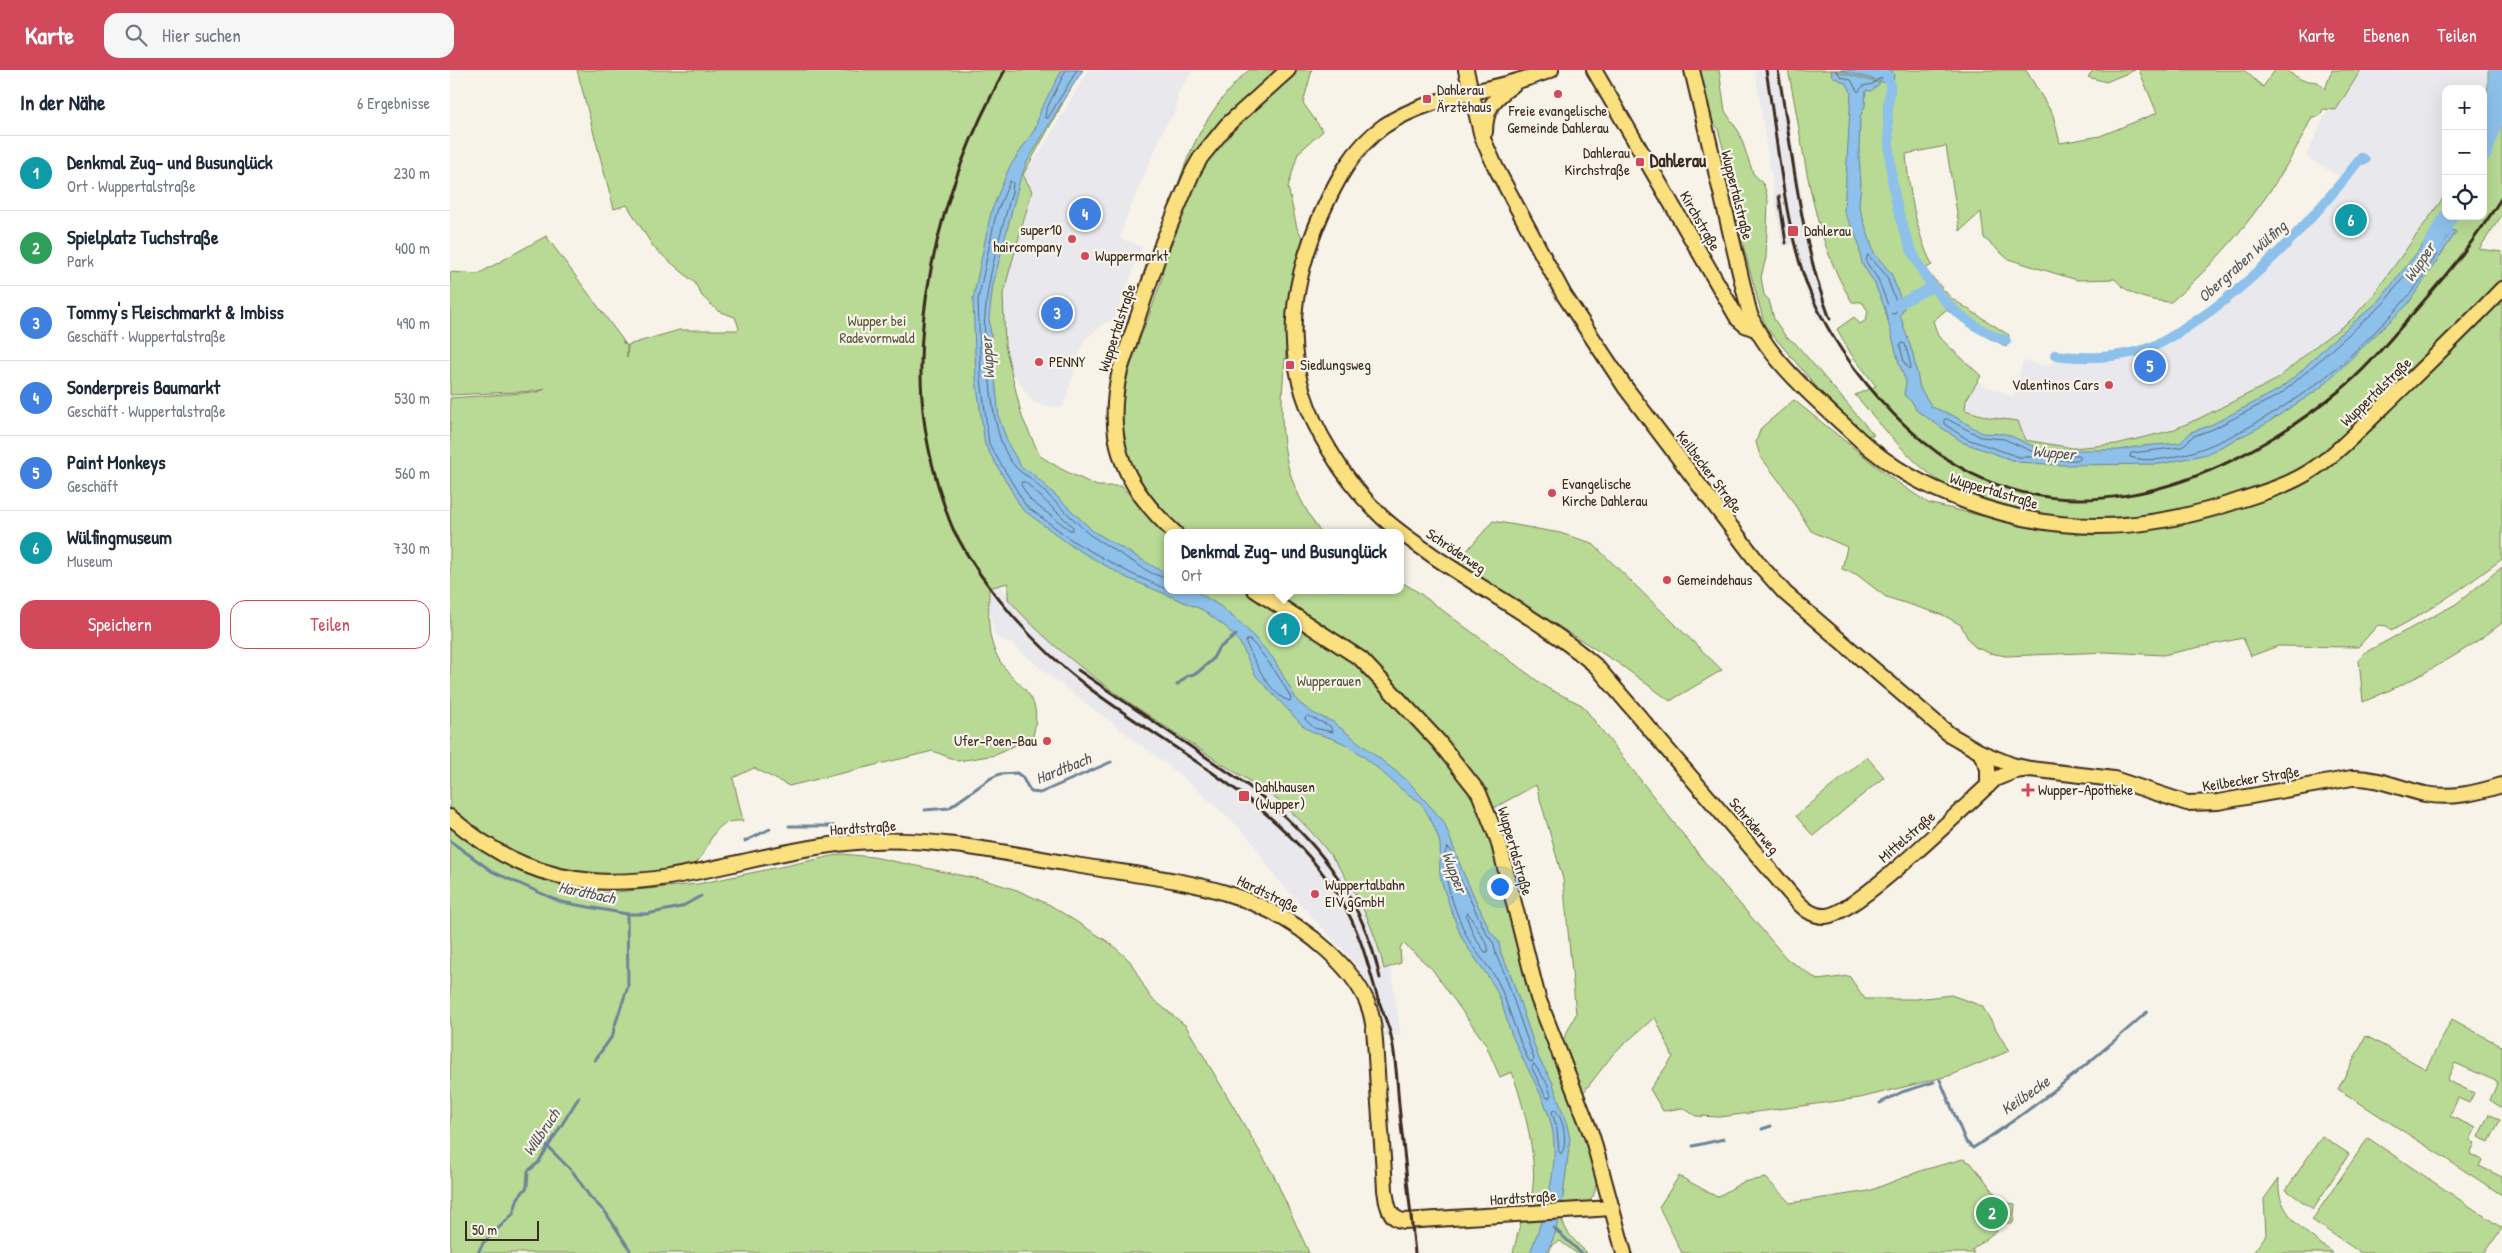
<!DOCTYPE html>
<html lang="de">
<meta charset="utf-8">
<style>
:root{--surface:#fff;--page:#f6f6f7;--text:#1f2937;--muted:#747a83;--line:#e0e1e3;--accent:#d1495b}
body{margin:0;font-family:"Patrick Hand",sans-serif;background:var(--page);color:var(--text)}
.controls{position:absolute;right:15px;top:15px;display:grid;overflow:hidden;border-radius:10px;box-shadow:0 5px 20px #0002}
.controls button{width:45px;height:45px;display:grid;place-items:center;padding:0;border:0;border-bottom:1px solid var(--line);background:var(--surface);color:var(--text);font:25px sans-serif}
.scale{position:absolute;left:15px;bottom:12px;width:74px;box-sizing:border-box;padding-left:5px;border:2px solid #3b2a1e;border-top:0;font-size:14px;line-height:18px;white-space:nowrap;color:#3b2a1e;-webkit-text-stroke:4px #f7f3e8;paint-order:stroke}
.you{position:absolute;left:1049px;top:816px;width:18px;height:18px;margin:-12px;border:4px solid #fff;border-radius:50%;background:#1a73e8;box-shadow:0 0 0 8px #1a73e833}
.badge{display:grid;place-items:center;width:32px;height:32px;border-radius:50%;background:var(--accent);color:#fff;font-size:16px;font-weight:700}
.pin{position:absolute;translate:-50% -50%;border:2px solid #fff;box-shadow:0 1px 5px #0006}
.popup{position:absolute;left:714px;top:459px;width:240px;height:65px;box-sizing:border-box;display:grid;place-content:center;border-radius:10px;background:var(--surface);filter:drop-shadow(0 1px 4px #0005);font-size:16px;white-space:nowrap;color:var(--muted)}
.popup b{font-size:19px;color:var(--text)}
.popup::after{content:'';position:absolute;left:50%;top:100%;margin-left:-10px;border:10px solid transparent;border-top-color:var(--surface)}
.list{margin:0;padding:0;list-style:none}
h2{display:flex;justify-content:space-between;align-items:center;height:65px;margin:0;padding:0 20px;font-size:21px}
h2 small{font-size:16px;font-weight:400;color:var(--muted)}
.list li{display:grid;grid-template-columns:32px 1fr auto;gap:15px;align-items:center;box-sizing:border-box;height:75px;padding:0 20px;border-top:1px solid var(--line)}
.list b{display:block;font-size:19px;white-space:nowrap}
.list p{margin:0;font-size:16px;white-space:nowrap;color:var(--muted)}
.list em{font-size:16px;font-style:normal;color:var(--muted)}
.actions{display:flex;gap:10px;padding:15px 20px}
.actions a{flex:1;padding:11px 0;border:1px solid var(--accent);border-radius:15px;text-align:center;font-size:18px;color:var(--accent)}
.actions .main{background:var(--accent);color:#fff}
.icon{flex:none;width:28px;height:28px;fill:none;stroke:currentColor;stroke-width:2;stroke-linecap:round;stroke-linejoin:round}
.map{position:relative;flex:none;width:2052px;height:1183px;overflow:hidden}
header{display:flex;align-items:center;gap:30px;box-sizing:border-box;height:70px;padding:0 25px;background:var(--accent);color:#fff}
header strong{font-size:24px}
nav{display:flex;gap:28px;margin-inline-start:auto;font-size:18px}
.search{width:350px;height:45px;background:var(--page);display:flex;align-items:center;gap:12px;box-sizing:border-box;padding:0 18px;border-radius:15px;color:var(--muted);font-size:19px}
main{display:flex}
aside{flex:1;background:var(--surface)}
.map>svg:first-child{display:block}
.built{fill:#e9e9ed}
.green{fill:#b8da94;stroke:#7a8259}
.water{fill:#8dc0ea;stroke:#6c8498}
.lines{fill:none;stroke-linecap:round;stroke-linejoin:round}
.shore{stroke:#5c6670;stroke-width:1}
.stream{stroke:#6c8498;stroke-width:3}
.canal{stroke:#8dc0ea;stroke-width:10}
.river{stroke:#8dc0ea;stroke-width:18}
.major-casing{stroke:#3b2a1e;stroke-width:18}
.major{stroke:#fbe080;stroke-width:14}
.rail{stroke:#3b2a1e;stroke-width:3}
.poi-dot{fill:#d1495b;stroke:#f7f3e8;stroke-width:2}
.labels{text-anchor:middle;stroke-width:4.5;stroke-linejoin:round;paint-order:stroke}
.poi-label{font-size:15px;fill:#3b2a1e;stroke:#f7f3e8;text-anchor:start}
.street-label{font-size:15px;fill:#3b2a1e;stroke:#f7f3e8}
.park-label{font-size:15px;fill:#5a563c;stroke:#f7f3e8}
.water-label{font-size:16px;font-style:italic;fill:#54575b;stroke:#f7f3e8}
.quarter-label{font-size:18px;font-weight:bold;fill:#3b2a1e;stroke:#f7f3e8}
</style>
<header>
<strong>Karte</strong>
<div class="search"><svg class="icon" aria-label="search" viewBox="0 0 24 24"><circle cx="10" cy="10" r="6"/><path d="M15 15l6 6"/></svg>Hier suchen</div>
<nav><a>Karte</a><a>Ebenen</a><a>Teilen</a></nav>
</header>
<main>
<aside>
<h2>In der Nähe<small>6 Ergebnisse</small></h2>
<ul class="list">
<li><span class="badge" style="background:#0f9aa8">1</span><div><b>Denkmal Zug- und Busunglück</b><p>Ort · Wuppertalstraße</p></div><em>230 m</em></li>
<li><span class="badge" style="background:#2e9e5b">2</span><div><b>Spielplatz Tuchstraße</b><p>Park</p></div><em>400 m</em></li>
<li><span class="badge" style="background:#3f7fe0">3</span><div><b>Tommy's Fleischmarkt &amp; Imbiss</b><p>Geschäft · Wuppertalstraße</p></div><em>490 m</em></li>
<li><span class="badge" style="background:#3f7fe0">4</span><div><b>Sonderpreis Baumarkt</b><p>Geschäft · Wuppertalstraße</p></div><em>530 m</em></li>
<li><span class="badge" style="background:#3f7fe0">5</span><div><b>Paint Monkeys</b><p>Geschäft</p></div><em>560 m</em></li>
<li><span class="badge" style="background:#0f9aa8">6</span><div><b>Wülfingmuseum</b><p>Museum</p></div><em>730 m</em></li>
</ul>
<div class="actions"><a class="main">Speichern</a><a>Teilen</a></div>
</aside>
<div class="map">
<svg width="2052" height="1183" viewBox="0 0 2052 1183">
<rect width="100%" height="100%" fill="#f7f3e8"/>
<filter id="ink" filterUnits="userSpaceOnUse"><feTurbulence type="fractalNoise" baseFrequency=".02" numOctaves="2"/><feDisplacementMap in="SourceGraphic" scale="10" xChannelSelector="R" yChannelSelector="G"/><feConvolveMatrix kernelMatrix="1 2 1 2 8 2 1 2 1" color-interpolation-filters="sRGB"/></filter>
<g filter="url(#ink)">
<g class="built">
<polygon points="638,0 743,0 728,23 726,40 715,57 676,148 670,168 692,177 664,250 654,254 634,270 613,338 585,334 562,303 554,269 551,229 573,106 592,79"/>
<polygon points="1305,0 1330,0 1359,171 1369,210 1381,245 1369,252 1358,227 1343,174 1332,176"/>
<polygon points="1912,0 2040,0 2039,45 2033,56 2033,19 1996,19 1996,137 1927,229 1877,272 1817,318 1758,354 1670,379 1576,374 1568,350 1537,346 1515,340 1516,331 1528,312 1563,327 1573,291 1597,296 1613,286 1667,281 1700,274 1775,228 1843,174 1896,111 1856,86 1877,41 1886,41"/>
<polygon points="544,510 563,528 870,756 938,879 951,966 934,966 930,941 922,925 910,919 911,905 904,892 825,807 803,773 784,753 734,708 591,599 563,574 545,567 539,539 541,511"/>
</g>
<g class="green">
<path d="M127,0H631L573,105L582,121L553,224L555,275L572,347L590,386L613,400L647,416H671L718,463V520H799L889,575L961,643L1036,742L1140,1078C1142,1092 1153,1122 1138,1132C1131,1137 1118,1137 1110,1138C1111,1159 1123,1169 1137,1183H1126L1110,1171L1102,1175L1099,1183H1063C1066,1172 1068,1160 1072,1149C1074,1143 1078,1138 1080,1132C1091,1097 1074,1036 1062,1002L1050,1007L1035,973L982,899L953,873L950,878L951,893L934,899C919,831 876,767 821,725C802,711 780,700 760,686C690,639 614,594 558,529V513L539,518C539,542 536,564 547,586C565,620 595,619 583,666L546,685L508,691L483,681L339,716L304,698L283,708L293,751C287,751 279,751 274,754C255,766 258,791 236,799C226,803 210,803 199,804C122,813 57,793 0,739V328L87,322L95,319L87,321L0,325V202L28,204L96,166L175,273L172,272L177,275V288L178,275L229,260H288L289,258L285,247L268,241L252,226L245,213L204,178L177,135L164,139Z"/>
<path d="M799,0H862L853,33L873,61L848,83L838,117L847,158L855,172C844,241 823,317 836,387C841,414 855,440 871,463H735C707,435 678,402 673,361C666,310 697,259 711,211C715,198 711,183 713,170C727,106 749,44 799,0Z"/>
<polygon points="1248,0 1269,0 1275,41 1289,62 1303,103 1314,115 1318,130 1316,188 1311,207 1314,225 1319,230 1324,249 1336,267 1345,273 1424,365 1414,366 1388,342 1315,256 1291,168 1282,111 1268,59 1258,46"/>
<path d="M1338,0H1576L1603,45L1610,73L1650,66L1707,43L1689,0H1794L1813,17L1825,0H1835L1852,10L1868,12L1875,19L1882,0H1911L1886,40L1873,39L1870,46L1862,47C1829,118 1780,181 1721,232C1700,231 1679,226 1665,209L1627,210L1558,189L1534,168L1531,142L1510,161L1496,76L1456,84C1459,121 1466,162 1482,195L1475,199L1501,228L1559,265L1556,277L1496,240L1483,251L1488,266L1531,306L1516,330L1515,340L1538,347L1568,351L1575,370L1623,378L1666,374L1695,367L1720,361L1750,348L1826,310L1868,274L1901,250L1924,224L1996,124V146H2033V45L2038,16V0H2052V145L2029,179L2052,182V212C2011,256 1967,296 1924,337C1906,354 1888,376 1867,390C1846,404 1824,411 1800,420C1708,452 1600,468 1509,423C1467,402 1435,359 1405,325L1426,316L1401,284L1387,259L1404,247L1410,254L1416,250L1418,241L1412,232H1402C1359,162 1355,78 1338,0Z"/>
<polygon points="1643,0 1685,0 1656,12 1638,7"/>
<path d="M2052,226V489C2016,516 1981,540 1941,561L1937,556L1928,555L1908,577L1828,576L1801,586L1793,568L1713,585L1656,582L1556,586L1539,583L1525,577L1518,569L1511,555L1493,545L1436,527L1406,504L1392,499L1397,477L1361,461L1333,416L1310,386L1306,372L1311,358L1344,330L1441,408L1478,433L1591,460L1643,465L1731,452L1842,415Z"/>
<polygon points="1043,451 1110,463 1142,473 1272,600 1220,631 1168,593 1006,493"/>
<path d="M2052,497V553C2011,585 1961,612 1913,632L1909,590L1914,583L2006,534Z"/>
<polygon points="950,511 968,522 1097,618 1132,635 1260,799 1337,889 1368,910 1399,906 1415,929 1466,929 1501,925 1532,936 1559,981 1502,1005 1410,1028 1270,1047 1246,1046 1233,1038 1213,1041 1200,1019 1223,987 1205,947 1164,983 1130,1027 1110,976 1126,944 1113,809 1086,715 1042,739 948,624 809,520 950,520"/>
<polygon points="1417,687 1434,707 1363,766 1346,746"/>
<polygon points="0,755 22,774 58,794 105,814 156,823 248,814 392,784 423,787 538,811 567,820 600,835 660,873 680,891 700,927 736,956 823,1104 859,1183 0,1183"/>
<polygon points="2002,949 2051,976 2052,975 2052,1038 2040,1030 2048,1012 2005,993 1997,1010 2024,1023 2019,1033 2008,1028 2000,1046 2026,1058 2020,1070 2025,1073 2020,1084 2032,1090 2029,1096 2052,1107 2052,1125 1888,1019 1916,966 1976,999"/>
<polygon points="2039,1044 2050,1050 2039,1072 2028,1067"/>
<polygon points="1872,1066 1899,1084 1863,1139 1836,1120"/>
<polygon points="1918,1068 2052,1158 2035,1183 1911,1183 1862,1150"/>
<polygon points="1513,1089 1521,1093 1552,1132 1565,1134 1563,1153 1556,1153 1522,1180 1524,1183 1232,1183 1209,1137 1229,1106 1267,1127 1293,1112 1316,1108 1340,1133 1419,1121 1473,1100"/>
<path d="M1829,1108C1825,1144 1858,1164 1883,1183H1803L1816,1165L1814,1129Z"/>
</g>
<g class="water">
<path d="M612,0H633L614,29L576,94L569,113L543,215L539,247L549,348L559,376L572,398L581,402L643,461L718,505V520H744L770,536L795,557L823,588L848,632L863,643L883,652L958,711L994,752L1012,800L1040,861L1049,872L1051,884L1059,900L1089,989L1102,1011L1117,1055L1120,1069L1112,1135L1105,1164L1097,1183H1080C1094,1146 1110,1098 1102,1058C1096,1028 1077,1000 1065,972C1056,954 1054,934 1044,916C1036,902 1025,889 1016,875C1009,864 1005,850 1000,837C997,827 992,815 990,805C989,795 991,784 990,775C989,764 976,739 969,731C965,728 960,726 956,723C935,706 915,684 891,672C878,666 865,665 853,656L806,606L790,573L777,558L753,540L677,508L623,477L572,439L535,375L526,309L523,229L541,142L559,98L585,59L591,39Z"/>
<polygon points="1381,0 1430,13 1421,21 1416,20 1415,36 1410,47 1409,86 1411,114 1409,136 1424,183 1441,203 1454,238 1450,245 1463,284 1470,318 1482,337 1504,346 1532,363 1556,364 1592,380 1669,380 1691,376 1730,373 1741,362 1759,356 1828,320 1849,303 1878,274 1929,231 1990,153 2006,162 1958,234 1869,319 1814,355 1757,384 1711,394 1609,395 1568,392 1514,373 1466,340 1463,333 1454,325 1456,312 1449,293 1434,236 1424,212 1412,194 1408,171 1394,141 1401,22 1397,14 1382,6"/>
<polygon points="1389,0 1441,0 1444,4 1443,15"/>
</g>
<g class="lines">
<g class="shore">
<polyline points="616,0 596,40 595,48 598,48 627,0"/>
<polyline points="1386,0 1390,6 1401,10 1408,22 1413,16 1423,14 1428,9 1438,8 1437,0"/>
<path d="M1990,161L1997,163L1998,166C1984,188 1971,213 1953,232C1928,260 1895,293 1865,315C1824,345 1732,403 1680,387L1681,383L1732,377L1743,366L1761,360L1831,324L1932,235Z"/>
<polygon points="1418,185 1436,205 1448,237 1445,244 1441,243 1428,209 1416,192"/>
<polygon points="1452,273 1455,274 1461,296 1459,299 1454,292 1450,276"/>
<polygon points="1497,349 1531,367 1554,369 1588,384 1589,387 1569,387 1517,369 1494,354 1494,350"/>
<polygon points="1601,385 1629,385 1631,387 1629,390 1601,390 1599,387"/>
<polygon points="572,412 575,412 623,457 623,460 620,460 581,431 571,415"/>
<path d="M718,509L701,503L640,465L579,407C544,391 542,327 538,294C537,278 533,261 535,245C538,203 551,163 562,122L563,113L560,111L546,144L528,230L531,308L539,374L576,436L626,473L680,503L718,520"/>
<path d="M797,570H800C816,587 830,607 841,628L840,631C820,626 804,590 796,573Z"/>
<polygon points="858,646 880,656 883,662 864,658 855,649"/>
<path d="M997,778L1000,779L1007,802L1036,863L1044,874L1046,885L1054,902L1084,989L1082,992L1079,991C1067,967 1060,941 1050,916C1043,900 1029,887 1020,872C1010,855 986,795 997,778Z"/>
<polygon points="1018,843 1038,876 1038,882 1035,882 1025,868 1016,846"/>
<polygon points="1084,994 1097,1013 1101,1025 1099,1028 1096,1027 1082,998"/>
<path d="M1105,1040C1114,1048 1118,1074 1111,1084L1109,1082L1107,1059L1102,1042Z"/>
</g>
<g class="stream">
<polyline points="727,615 737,606 747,603 762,590 768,579 786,565"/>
<polyline points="475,740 499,738 541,708 550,704 567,703 572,707 581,722 590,723 661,692"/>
<polyline points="339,756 384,756"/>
<polyline points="0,771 43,802 111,832 177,844 197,844 231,837 251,826"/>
<polyline points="295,771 320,759"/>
<polyline points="145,990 163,965 164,958 178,916 177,844"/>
<path d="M1490,1010L1516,1072L1523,1078C1586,1038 1642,991 1697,942"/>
<polyline points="1430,1033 1452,1022 1484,1012"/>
<polyline points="1312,1059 1321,1056"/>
<polyline points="97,1076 123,1102 140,1127 156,1143 180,1180"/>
<polyline points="1243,1076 1274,1069"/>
<polyline points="1104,1158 1131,1183"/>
<polyline points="28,1183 33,1173 63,1144 68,1128 77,1117 78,1101 88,1093 129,1027"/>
</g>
<g class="canal">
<path d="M1433,0C1435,4 1439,9 1440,14C1441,21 1438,30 1438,37C1437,49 1439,62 1439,75C1443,159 1472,239 1556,271"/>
<polyline points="1441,238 1482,217"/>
<path d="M1605,285C1634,289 1668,288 1696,279C1712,274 1726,264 1740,255C1806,212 1862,151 1911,88L1915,90"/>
</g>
<g class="river">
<polyline points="2033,83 2046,44 2048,0"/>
<polyline points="1982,176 1999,146"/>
</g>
<g class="major-casing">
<g id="major">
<path d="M1016,0L1032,67L1046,98L1114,225L1175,317L1309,494L1335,523L1499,664L1530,682L1562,695L1580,699L1664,709L1737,733L1768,732L1902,708C1927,707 1951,719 1975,724C2002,729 2026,723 2052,715"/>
<path d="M1101,0C1047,22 983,23 934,56C903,78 886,111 871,145C835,229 831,302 880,381C894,405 912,428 932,447C948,462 967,474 985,487C1038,523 1097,554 1146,596L1344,828C1352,837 1362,847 1376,846C1405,845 1517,734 1545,709L1565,701L1580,699"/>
<polyline points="1144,0 1288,249 1295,255 1305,259"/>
<path d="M1242,0L1299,241C1313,287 1374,336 1409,369C1441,398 1474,416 1515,431C1607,465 1688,463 1781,433C1809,424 1838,416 1862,400C1889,382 1911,358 1934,336C1974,297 2014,259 2052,219"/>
<path d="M1035,62C1035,39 1044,28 1063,15"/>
<path d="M725,463C673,416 654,369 670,300L713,172L743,101L751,87L777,55L838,0"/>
<polyline points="805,520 911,589 988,671 1029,723 1048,770 1088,928 1142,1066 1174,1183"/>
<polyline points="1530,682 1538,698 1538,716"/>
<path d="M0,747C144,872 263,779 422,771C488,768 555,783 620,794C716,811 802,811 878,881C893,895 909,913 917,932C926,953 925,979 927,1002C929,1041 933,1080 935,1120C937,1133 938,1149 954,1151L1162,1138"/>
</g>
</g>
<use href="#major" class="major"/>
<g class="rail">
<path d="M555,0C489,119 447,274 486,408C491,426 496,444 504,461C535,521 586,577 639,618C727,684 834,734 892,832C909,860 917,891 926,922C930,936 936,949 940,962C947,988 947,1018 950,1045C955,1091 960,1137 965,1183"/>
<path d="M1316,0C1328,70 1334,163 1362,227C1384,276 1420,323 1459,359C1592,484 1763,423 1889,321C1915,300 1937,273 1959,248C1993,209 2025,171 2052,127"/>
<path d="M1328,0C1343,83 1350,170 1380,249"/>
<polyline points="1329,126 1336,173"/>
<path d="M628,600L797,715C864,766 912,824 930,908"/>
</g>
</g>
</g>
<g class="poi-dot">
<circle cx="1108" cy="24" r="5"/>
<rect x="972" y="24" width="10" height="10" rx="2.5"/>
<rect x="1185" y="87" width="10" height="10" rx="2.5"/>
<rect x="1337" y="155" width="12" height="12" rx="2.5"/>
<circle cx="622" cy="169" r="5"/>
<circle cx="635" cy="186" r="5"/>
<circle cx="589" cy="292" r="5"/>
<rect x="835" y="290" width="10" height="10" rx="2.5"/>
<circle cx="1659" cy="315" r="5"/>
<circle cx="1102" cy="423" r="5"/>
<circle cx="1217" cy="510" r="5"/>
<circle cx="597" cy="671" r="5"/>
<path d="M1575.5 712.5h5v5h5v5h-5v5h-5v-5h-5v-5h5z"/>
<rect x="788" y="720" width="12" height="12" rx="2.5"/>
<circle cx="865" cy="824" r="5"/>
</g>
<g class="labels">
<g class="poi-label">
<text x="987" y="25">Dahlerau<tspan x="987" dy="17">Ärztehaus</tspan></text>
<text x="1108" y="46" text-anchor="middle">Freie evangelische<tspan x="1108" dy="17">Gemeinde Dahlerau</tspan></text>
<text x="1180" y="88" text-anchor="end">Dahlerau<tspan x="1180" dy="17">Kirchstraße</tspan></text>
<text x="612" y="165" text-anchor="end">super10<tspan x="612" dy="17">haircompany</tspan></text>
<text x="1354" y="166">Dahlerau</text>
<text x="645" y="191">Wuppermarkt</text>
<text x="599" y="297">PENNY</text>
<text x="850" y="300">Siedlungsweg</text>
<text x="1649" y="320" text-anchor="end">Valentinos Cars</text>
<text x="1112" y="419">Evangelische<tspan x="1112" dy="17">Kirche Dahlerau</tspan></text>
<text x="1227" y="515">Gemeindehaus</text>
<text x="587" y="676" text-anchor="end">Ufer-Poen-Bau</text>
<text x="805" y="722">Dahlhausen<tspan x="805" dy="17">(Wupper)</tspan></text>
<text x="1588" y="725">Wupper-Apotheke</text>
<text x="875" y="820">Wuppertalbahn<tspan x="875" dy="17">EIV gGmbH</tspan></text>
</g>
<g class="street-label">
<text transform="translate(1287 125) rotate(76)" y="5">Wuppertalstraße</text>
<text transform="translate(1250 151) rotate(60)" y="5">Kirchstraße</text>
<text transform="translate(667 258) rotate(-72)" y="5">Wuppertalstraße</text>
<text transform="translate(1926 322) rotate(-44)" y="5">Wuppertalstraße</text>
<text transform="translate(1259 402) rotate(53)" y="5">Keilbecker Straße</text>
<text transform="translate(1544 421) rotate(17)" y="5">Wuppertalstraße</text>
<text transform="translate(1006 481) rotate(34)" y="5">Schröderweg</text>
<text transform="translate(1801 709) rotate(-9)" y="5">Keilbecker Straße</text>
<text transform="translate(1304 756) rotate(50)" y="5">Schröderweg</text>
<text transform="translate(413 758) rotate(-4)" y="5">Hardtstraße</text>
<text transform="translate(1457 767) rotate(-41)" y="5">Mittelstraße</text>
<text transform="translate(1065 781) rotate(74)" y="5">Wuppertalstraße</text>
<text transform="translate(818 824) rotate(26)" y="5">Hardtstraße</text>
<text transform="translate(1073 1128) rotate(-4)" y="5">Hardtstraße</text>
</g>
<g class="park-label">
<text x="427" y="256">Wupper bei<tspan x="427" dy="17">Radevormwald</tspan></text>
<text x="879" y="616">Wupperauen</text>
</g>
<g class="water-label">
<text transform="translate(1792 191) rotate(-42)" y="6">Obergraben Wülfing</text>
<text transform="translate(1969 192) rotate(-56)" y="6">Wupper</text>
<text transform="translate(537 288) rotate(-94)" y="6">Wupper</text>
<text transform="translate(1604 382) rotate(5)" y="6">Wupper</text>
<text transform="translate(613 698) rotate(-22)" y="6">Hardtbach</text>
<text transform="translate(1005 802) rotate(69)" y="6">Wupper</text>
<text transform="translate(137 822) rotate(12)" y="6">Hardtbach</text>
<text transform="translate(1575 1025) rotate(-35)" y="6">Keilbecke</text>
<text transform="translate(91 1062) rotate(-56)" y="6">Willbruch</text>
</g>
<g class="quarter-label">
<text x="1228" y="97">Dahlerau</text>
</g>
</g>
</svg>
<div class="controls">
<button>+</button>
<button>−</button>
<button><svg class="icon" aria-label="locate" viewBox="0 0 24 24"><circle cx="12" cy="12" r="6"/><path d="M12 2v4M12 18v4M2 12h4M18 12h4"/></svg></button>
</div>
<div class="scale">50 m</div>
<div class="you"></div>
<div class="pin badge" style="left:834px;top:559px;background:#0f9aa8">1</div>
<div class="popup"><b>Denkmal Zug- und Busunglück</b>Ort</div>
<div class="pin badge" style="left:1542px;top:1143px;background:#2e9e5b">2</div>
<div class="pin badge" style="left:607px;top:243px;background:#3f7fe0">3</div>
<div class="pin badge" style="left:635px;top:144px;background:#3f7fe0">4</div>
<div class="pin badge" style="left:1700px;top:296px;background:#3f7fe0">5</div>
<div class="pin badge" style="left:1901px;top:150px;background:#0f9aa8">6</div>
</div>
</main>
